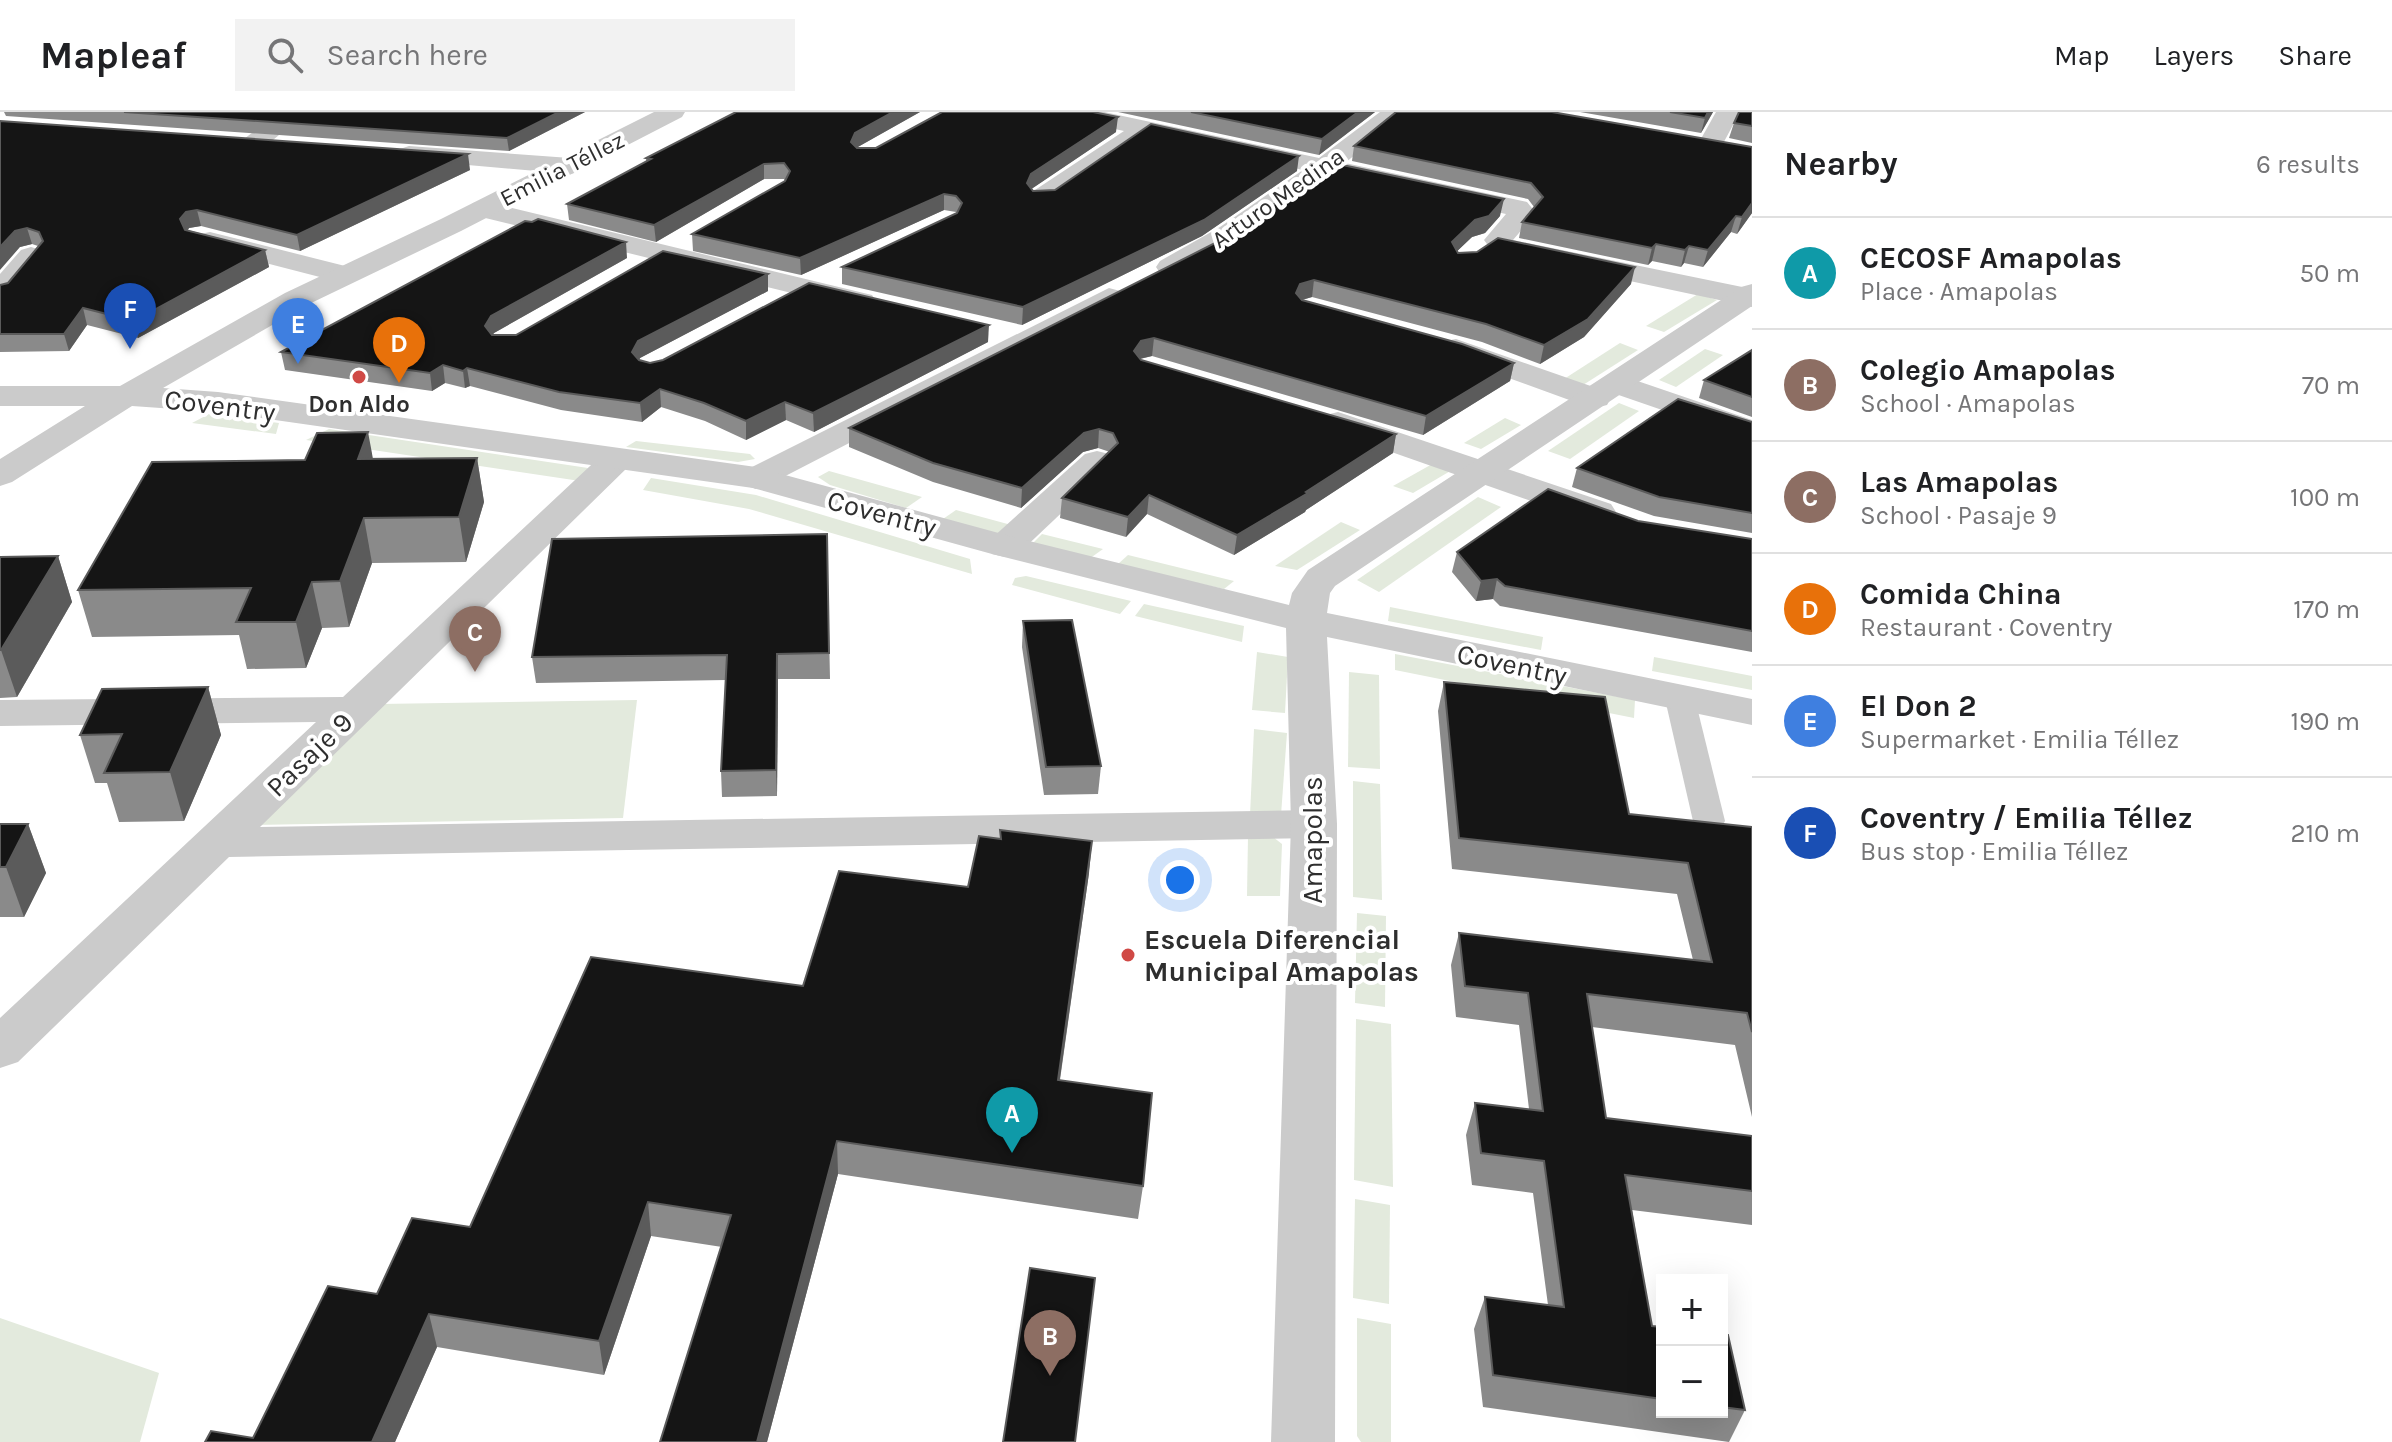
<!DOCTYPE html>
<meta charset="utf-8">
<style>
:root{--surface:#fff;--page:#f2f2f2;--text:#202124;--muted:#757577;--line:#e0e0e0;--accent:#d04945}
body{margin:0;font-family:Karla,sans-serif;background:var(--page);color:var(--text)}
.controls{position:absolute;right:24px;bottom:24px;display:grid;overflow:hidden;border-radius:0px;box-shadow:0 8px 32px #0002}
.controls button{width:72px;height:72px;display:grid;place-items:center;padding:0;border:0;border-bottom:2px solid var(--line);background:var(--surface);color:var(--text);font:40px sans-serif}
.you{position:absolute;left:1180px;top:768px;width:28px;height:28px;margin:-20px;border:6px solid #fff;border-radius:50%;background:#1a73e8;box-shadow:0 0 0 12px #1a73e833}
.badge{display:grid;place-items:center;width:52px;height:52px;border-radius:50%;background:var(--accent);color:#fff;font-size:26px;font-weight:700}
.pin{position:absolute;translate:-50% -66px;filter:drop-shadow(0 2px 4px #0008)}
.pin::after{content:'';position:absolute;top:42px;width:28px;height:24px;background:inherit;clip-path:polygon(0 0,100% 0,50% 100%)}
.list{margin:0;padding:0;list-style:none}
h2{display:flex;justify-content:space-between;align-items:center;height:104px;margin:0;padding:0 32px;font-size:34px}
h2 small{font-size:26px;font-weight:400;color:var(--muted)}
.list li{display:grid;grid-template-columns:52px 1fr auto;gap:24px;align-items:center;box-sizing:border-box;height:112px;padding:0 32px;border-top:2px solid var(--line)}
.list b{display:block;font-size:30px;white-space:nowrap}
.list p{margin:0;font-size:26px;white-space:nowrap;color:var(--muted)}
.list em{font-size:26px;font-style:normal;color:var(--muted)}
.icon{flex:none;width:44px;height:44px;fill:none;stroke:currentColor;stroke-width:2;stroke-linecap:round;stroke-linejoin:round}
.map{position:relative;flex:none;width:1752px;height:1330px;overflow:hidden}
header{display:flex;align-items:center;gap:48px;box-sizing:border-box;height:112px;padding:0 40px;background:var(--surface);border-bottom:2px solid var(--line)}
header strong{font-size:38px}
nav{display:flex;gap:44px;margin-inline-start:auto;font-size:28px}
.search{width:560px;height:72px;background:var(--page);display:flex;align-items:center;gap:20px;box-sizing:border-box;padding:0 28px;border-radius:0px;color:var(--muted);font-size:30px}
main{display:flex}
aside{flex:1;background:var(--surface)}
.map>svg:first-child{display:block}
.green{fill:#e3eadd}
.lines{fill:none;stroke-linecap:round;stroke-linejoin:round}
.service{fill:#cbcbcb;fill-rule:evenodd}
.minor{fill:#cbcbcb;fill-rule:evenodd}
.tertiary{fill:#cbcbcb;fill-rule:evenodd}
.wall{fill:#8a8a8a}
.shaded-wall{fill:#5b5b5b}
.building{fill:#151515;stroke:#5b5b5b;stroke-width:2}
.poi-dot{fill:#d04945;stroke:#fff;stroke-width:3}
.labels{text-anchor:middle;stroke-width:8;stroke-linejoin:round;paint-order:stroke}
.far-street-label{font-size:24px;fill:#2e2e2e;stroke:#fff}
.far-poi-label{font-size:24px;font-weight:bold;fill:#2e2e2e;stroke:#fff}
.street-label{font-size:28px;fill:#2e2e2e;stroke:#fff}
.poi-label{font-size:28px;font-weight:bold;fill:#2e2e2e;stroke:#fff;text-anchor:start}
</style>
<header>
<strong>Mapleaf</strong>
<div class="search"><svg class="icon" aria-label="search" viewBox="0 0 24 24"><circle cx="10" cy="10" r="6"/><path d="M15 15l6 6"/></svg>Search here</div>
<nav><a>Map</a><a>Layers</a><a>Share</a></nav>
</header>
<main>
<div class="map">
<svg width="1752" height="1330" viewBox="0 0 1752 1330">
<rect width="100%" height="100%" fill="#fff"/>
<g class="green">
<polygon points="1698,182 1717,188 1664,220 1646,214"/>
<polygon points="1620,231 1638,238 1583,273 1564,267"/>
<polygon points="1705,237 1723,243 1676,275 1659,268"/>
<polygon points="1619,291 1639,299 1570,347 1548,339"/>
<polygon points="209,302 279,311 276,322 192,311"/>
<polygon points="1505,306 1521,313 1481,337 1464,331"/>
<polygon points="329,317 588,356 580,369 306,328"/>
<polygon points="636,329 750,342 755,347 738,350 626,335"/>
<polygon points="1434,351 1452,358 1413,381 1393,374"/>
<polygon points="829,359 922,385 906,396 830,373 818,365"/>
<polygon points="651,366 756,383 970,447 972,462 749,397 643,378"/>
<polygon points="1478,385 1501,395 1379,480 1357,468"/>
<polygon points="956,398 1015,414 1005,424 943,407"/>
<polygon points="1341,410 1360,418 1297,458 1275,454"/>
<polygon points="1042,422 1103,437 1089,447 1032,432"/>
<polygon points="1128,443 1234,469 1224,477 1117,453"/>
<polygon points="1026,464 1131,489 1120,502 1012,473 1015,466"/>
<polygon points="1144,492 1244,514 1242,530 1135,504"/>
<polygon points="1390,495 1543,525 1541,538 1388,509"/>
<polygon points="1257,540 1288,545 1285,601 1252,598"/>
<polygon points="1395,542 1635,588 1634,606 1395,558"/>
<polygon points="1654,545 1752,564 1752,578 1652,559"/>
<polygon points="1349,560 1379,563 1380,657 1348,655"/>
<polygon points="637,588 623,706 255,713 379,592"/>
<polygon points="1254,617 1287,621 1281,703 1250,703"/>
<polygon points="1353,669 1380,672 1382,788 1353,785"/>
<polygon points="1248,724 1273,725 1282,732 1280,784 1247,784"/>
<polygon points="1357,801 1386,804 1385,895 1355,891"/>
<polygon points="1356,907 1391,912 1393,1075 1354,1068"/>
<polygon points="1355,1087 1390,1093 1389,1192 1353,1186"/>
<polygon points="0,1206 159,1261 140,1330 0,1330"/>
<polygon points="1357,1206 1391,1212 1391,1330 1361,1330 1357,1324"/>
</g>
<g class="lines">
<polygon class="service" points="1680,578 1691,581 1695,587 1725,709 1721,716 1709,719 1697,716 1693,709 1665,587 1669,581"/>
<g class="minor">
<polygon points="279,0 307,0 262,37 244,37 240,32 244,27"/>
<path d="M1058,0H1104L1319,46L1380,0H1407L1345,51L1527,90L1536,101L1513,128L1752,177V195L1493,140L1484,128L1506,102L1329,63C1299,86 1193,169 1160,161L1156,155L1160,149L1220,115L1303,58L1149,24L1052,92H1032L1029,86L1032,80L1124,19L1061,5Z"/>
<polygon points="1716,0 1740,0 1719,39 1701,39 1697,34"/>
<polygon points="409,34 570,46 579,48 583,54 579,60 570,62 400,47 396,42 400,37"/>
<polygon points="483,89 872,183 876,189 872,195 861,198 473,103 469,97 473,91"/>
<polygon points="210,120 353,156 358,162 353,168 343,171 200,134 196,128 200,122"/>
<polygon points="31,135 41,138 45,144 11,186 0,189 0,162 21,138"/>
<polygon points="1109,176 1120,179 1124,185 1120,191 768,373 756,377 744,373 738,366 744,359"/>
<polygon points="1456,227 1605,279 1601,272 1606,265 1617,262 1752,308 1752,329 1607,279 1611,286 1607,293 1595,296 1583,293 1445,243 1440,236 1445,229"/>
<polygon points="1338,300 1611,392 1616,400 1611,408 1598,411 1585,408 1326,317 1321,310 1326,303"/>
<polygon points="617,337 629,340 634,347 629,354 260,715 1314,698 1330,702 1337,712 1330,722 1314,726 229,745 18,950 0,956 0,906 316,610 0,614 0,588 343,585 605,340"/>
<polygon points="1097,339 1109,342 1114,349 1109,356 1018,442 1005,445 992,442 986,434 992,426 1085,342"/>
</g>
<polygon class="tertiary" points="654,0 685,0 682,5 461,119 307,193 163,276 218,280 756,355 1017,426 1289,493 1292,481 1308,458 1741,175 1752,172 1752,194 1335,474 1330,481 1327,501 1752,587 1752,613 1327,525 1337,712 1335,1330 1271,1330 1291,712 1286,516 992,442 753,376 218,300 132,294 12,370 0,374 0,347 85,294 0,294 0,274 120,274 285,181 441,107"/>
</g>
<g class="wall">
<polygon points="4,0 585,0 509,39 6,4"/>
<polygon points="920,0 856,36 876,36 1116,20 1031,77 1033,79 1055,78 1297,59 1202,124 1022,213 842,172 842,155 957,101 956,100 944,98 801,163 693,139 692,122 785,69 784,67 764,67 656,130 569,108 567,92 646,50 646,46"/>
<polygon points="1118,0 1375,0 1319,43"/>
<polygon points="1580,0 1713,0 1701,21"/>
<polygon points="1752,0 1752,31 1729,26 1734,11"/>
<polygon points="0,9 470,58 300,139 201,114 189,116 188,118 265,138 269,155 138,226 87,213 69,239 0,240 0,173 8,171 38,134 32,132 20,135"/>
<polygon points="1354,34 1752,101 1737,122 1731,120 1703,155 1684,151 1681,155 1652,149 1648,153 1519,126 1522,110 1534,95 1528,87 1352,49"/>
<polygon points="1500,104 1485,121 1472,125 1457,139 1458,141 1631,172 1584,225 1540,252 1482,230 1312,185 1302,188 1514,251 1510,269 1423,323 1152,244 1140,247 1141,248 1396,322 1393,341 1306,398 1305,400 1234,443 1147,402 1126,425 1060,406 1062,386 1110,340 1098,336 1083,340 1021,396 933,370 849,335 849,316"/>
<polygon points="627,146 494,221 492,223 516,223 768,179 640,246 639,248 650,251 988,230 814,320 786,308 746,328 705,309 661,295 642,310 561,298 470,274 465,276 445,271 432,279 285,258 281,240"/>
<polygon points="1752,238 1752,305 1699,286 1704,268"/>
<polygon points="1752,310 1752,421 1654,404 1572,375 1577,356"/>
<polygon points="477,346 484,390 466,450 372,451 349,515 322,516 306,556 247,557 239,523 92,525 78,478 373,347"/>
<polygon points="1638,409 1752,427 1752,540 1500,494 1493,487 1476,489 1452,460 1457,440"/>
<polygon points="827,422 830,567 778,567 777,684 722,685 721,659 726,568 536,571 532,545"/>
<polygon points="58,444 72,490 17,585 0,586 0,445"/>
<polygon points="1023,509 1101,654 1098,682 1044,683 1022,535"/>
<polygon points="1444,570 1629,702 1752,715 1752,1005 1735,933 1592,915 1606,1006 1752,1024 1752,1113 1632,1098 1652,1214 1662,1215 1662,1300 1722,1300 1722,1223 1745,1298 1729,1330 1483,1295 1474,1217 1485,1185 1548,1193 1533,1081 1472,1073 1466,1023 1475,991 1529,997 1519,913 1456,905 1451,853 1459,821 1693,848 1677,782 1452,757 1438,599"/>
<polygon points="208,575 221,623 184,709 119,710 107,671 95,671 80,623"/>
<polygon points="0,712 28,712 46,761 24,805 0,805"/>
<polygon points="1000,718 1089,761 1060,968 1143,1074 1138,1107 838,1062 767,1330 660,1330 722,1135 651,1124 604,1263 437,1235 395,1330 205,1330 253,1326 377,1182 803,874 968,775 1000,726"/>
</g>
<g class="shaded-wall">
<polygon points="559,0 585,0 509,39 507,26"/>
<polygon points="893,0 920,0 856,36 851,30 855,21"/>
<polygon points="1358,0 1375,0 1319,43 1322,27"/>
<polygon points="1708,0 1713,0 1701,21 1705,6"/>
<polygon points="1118,5 1116,20 1030,78 1027,71 1031,62"/>
<polygon points="468,42 470,58 300,139 297,123"/>
<polygon points="1299,44 1297,59 1202,124 1022,213 1023,195"/>
<polygon points="764,52 764,67 656,130 654,113"/>
<polygon points="944,82 944,98 801,163 800,146"/>
<polygon points="1504,87 1500,104 1485,121 1472,125 1449,147 1452,130 1475,108"/>
<polygon points="1752,91 1752,101 1737,122 1742,105"/>
<polygon points="197,98 201,114 189,116 184,123 180,107 186,100"/>
<polygon points="1736,104 1731,120 1703,155 1708,138"/>
<polygon points="27,116 32,132 20,135 0,158 0,135 15,119"/>
<polygon points="626,130 627,146 494,221 487,231 485,214 491,204"/>
<polygon points="1656,132 1652,149 1648,153 1652,136"/>
<polygon points="1689,134 1684,151 1681,155 1685,138"/>
<polygon points="265,138 269,155 138,226 134,209"/>
<polygon points="1635,155 1631,172 1584,225 1540,252 1544,233"/>
<polygon points="768,162 768,179 640,246 634,258 632,240 638,229"/>
<polygon points="1314,168 1312,185 1298,189 1296,181 1300,172"/>
<polygon points="83,196 87,213 69,239 64,222"/>
<polygon points="989,213 988,230 814,320 813,301"/>
<polygon points="1154,226 1152,244 1139,247 1134,239 1141,229"/>
<polygon points="1514,251 1510,269 1423,323 1426,304"/>
<polygon points="443,253 445,271 432,279 430,261"/>
<polygon points="467,256 470,274 465,276 463,259"/>
<polygon points="660,277 661,295 642,310 640,291"/>
<polygon points="785,290 786,308 746,328 746,309"/>
<polygon points="1099,317 1098,336 1083,340 1021,396 1022,376 1084,321"/>
<polygon points="368,320 376,363 358,347"/>
<polygon points="1396,322 1393,341 1306,398 1305,400 1234,443 1237,423"/>
<polygon points="477,346 484,390 466,450 459,405"/>
<polygon points="1149,383 1147,402 1126,425 1128,405"/>
<polygon points="364,406 372,451 349,515 340,469"/>
<polygon points="58,444 72,490 17,585 1,538"/>
<polygon points="1497,467 1493,487 1476,489 1481,469"/>
<polygon points="312,470 322,516 306,556 296,510"/>
<polygon points="777,542 778,567 777,684 776,658"/>
<polygon points="208,575 221,623 184,709 170,660"/>
<polygon points="28,712 46,761 24,805 6,755"/>
<polygon points="1092,729 1089,761 1055,1001 1058,968"/>
<polygon points="837,1029 838,1062 767,1330 757,1330"/>
<polygon points="648,1090 651,1124 604,1263 599,1229"/>
<polygon points="429,1202 437,1235 395,1330 372,1330"/>
</g>
<g class="building">
<polygon points="124,0 559,0 507,26"/>
<polygon points="736,0 893,0 855,21 851,30 857,36 876,36 942,0 1093,0 1118,5 1031,62 1027,71 1033,79 1055,78 1151,12 1299,44 1204,108 1023,195 842,155 957,101 962,91 956,84 944,82 800,146 692,122 785,69 790,59 784,51 764,52 654,113 567,92 651,47 646,46"/>
<polygon points="1191,0 1358,0 1322,27"/>
<polygon points="1396,0 1552,0 1752,35 1752,91 1742,105 1736,104 1708,138 1689,134 1685,138 1656,132 1652,136 1522,110 1543,85 1531,71 1354,34"/>
<polygon points="1670,0 1708,0 1705,6"/>
<polygon points="1739,0 1752,0 1752,14 1734,11"/>
<polygon points="0,9 468,42 297,123 197,98 186,100 180,107 185,118 265,138 134,209 83,196 64,222 0,222 0,173 8,171 43,129 39,120 27,116 15,119 0,135"/>
<polygon points="1333,51 1504,87 1489,104 1475,108 1452,130 1458,141 1477,140 1498,126 1635,155 1588,207 1544,233 1486,212 1314,168 1300,172 1296,181 1302,188 1462,232 1514,251 1426,304 1154,226 1141,229 1134,239 1141,248 1396,322 1306,380 1308,381 1237,423 1149,383 1128,405 1062,386 1118,331 1113,321 1099,317 1084,321 1022,376 933,351 849,316 1227,125"/>
<polygon points="538,107 626,130 491,204 485,214 492,223 516,223 663,139 768,162 638,229 632,240 639,248 650,251 663,248 809,171 989,213 813,301 785,290 746,309 704,291 660,277 640,291 559,280 467,256 463,259 443,253 430,261 281,240 525,109 532,110"/>
<polygon points="1752,238 1752,285 1704,268"/>
<polygon points="1678,287 1752,310 1752,401 1659,385 1577,356"/>
<polygon points="368,320 358,347 477,346 459,405 364,406 340,469 312,470 296,510 236,510 251,476 78,478 152,350 305,348 317,321"/>
<polygon points="1548,377 1638,409 1752,427 1752,519 1505,474 1497,467 1481,469 1457,440"/>
<polygon points="827,422 829,541 777,542 776,658 721,659 727,543 532,545 552,427"/>
<polygon points="58,444 1,538 0,538 0,445"/>
<polygon points="1072,508 1101,654 1046,655 1023,509"/>
<polygon points="1444,570 1605,585 1629,702 1752,715 1752,920 1747,901 1587,882 1606,1006 1752,1024 1752,1079 1625,1063 1652,1214 1662,1215 1662,1287 1493,1263 1485,1185 1564,1195 1544,1049 1481,1041 1475,991 1543,999 1528,881 1465,874 1459,821 1712,850 1688,751 1459,726"/>
<polygon points="208,575 170,660 104,661 122,622 80,623 102,577"/>
<polygon points="0,712 28,712 6,755 0,755"/>
<polygon points="1000,718 1092,729 1058,968 1152,981 1143,1074 837,1029 757,1330 660,1330 731,1103 648,1090 599,1229 429,1202 372,1330 205,1330 211,1319 253,1326 328,1174 377,1182 412,1106 470,1115 591,845 803,874 839,759 968,775 979,724 1001,727"/>
<polygon points="1030,1156 1095,1166 1075,1330 1003,1330"/>
<polygon points="1722,1223 1728,1223 1745,1298 1722,1295"/>
</g>
<g class="poi-dot">
<circle cx="359" cy="265" r="8"/>
<circle cx="1128" cy="843" r="8"/>
</g>
<g class="labels">
<g class="far-street-label">
<text transform="translate(562 57) rotate(-27)" y="8">Emilia Téllez</text>
<text transform="translate(1278 86) rotate(-35)" y="8">Arturo Medina</text>
</g>
<g class="far-poi-label">
<text x="359" y="300">Don Aldo</text>
</g>
<g class="street-label">
<text transform="translate(220 293) rotate(7)" y="10">Coventry</text>
<text transform="translate(882 401) rotate(15)" y="10">Coventry</text>
<text transform="translate(1512 552) rotate(12)" y="10">Coventry</text>
<text transform="translate(309 642) rotate(-44)" y="10">Pasaje 9</text>
<text transform="translate(1312 728) rotate(-90)" y="10">Amapolas</text>
</g>
<g class="poi-label">
<text x="1144" y="837">Escuela Diferencial<tspan x="1144" dy="32">Municipal Amapolas</tspan></text>
</g>
</g>
</svg>
<div class="controls">
<button>+</button>
<button>−</button>
</div>
<div class="you"></div>
<div class="pin badge" style="left:1012px;top:1041px;background:#0f9aa8">A</div>
<div class="pin badge" style="left:1050px;top:1264px;background:#8d6e63">B</div>
<div class="pin badge" style="left:475px;top:560px;background:#8d6e63">C</div>
<div class="pin badge" style="left:399px;top:271px;background:#e8710a">D</div>
<div class="pin badge" style="left:298px;top:252px;background:#3f7fe0">E</div>
<div class="pin badge" style="left:130px;top:237px;background:#1a4fb4">F</div>
</div>
<aside>
<h2>Nearby<small>6 results</small></h2>
<ul class="list">
<li><span class="badge" style="background:#0f9aa8">A</span><div><b>CECOSF Amapolas</b><p>Place · Amapolas</p></div><em>50 m</em></li>
<li><span class="badge" style="background:#8d6e63">B</span><div><b>Colegio Amapolas</b><p>School · Amapolas</p></div><em>70 m</em></li>
<li><span class="badge" style="background:#8d6e63">C</span><div><b>Las Amapolas</b><p>School · Pasaje 9</p></div><em>100 m</em></li>
<li><span class="badge" style="background:#e8710a">D</span><div><b>Comida China</b><p>Restaurant · Coventry</p></div><em>170 m</em></li>
<li><span class="badge" style="background:#3f7fe0">E</span><div><b>El Don 2</b><p>Supermarket · Emilia Téllez</p></div><em>190 m</em></li>
<li><span class="badge" style="background:#1a4fb4">F</span><div><b>Coventry / Emilia Téllez</b><p>Bus stop · Emilia Téllez</p></div><em>210 m</em></li>
</ul>
</aside>
</main>
